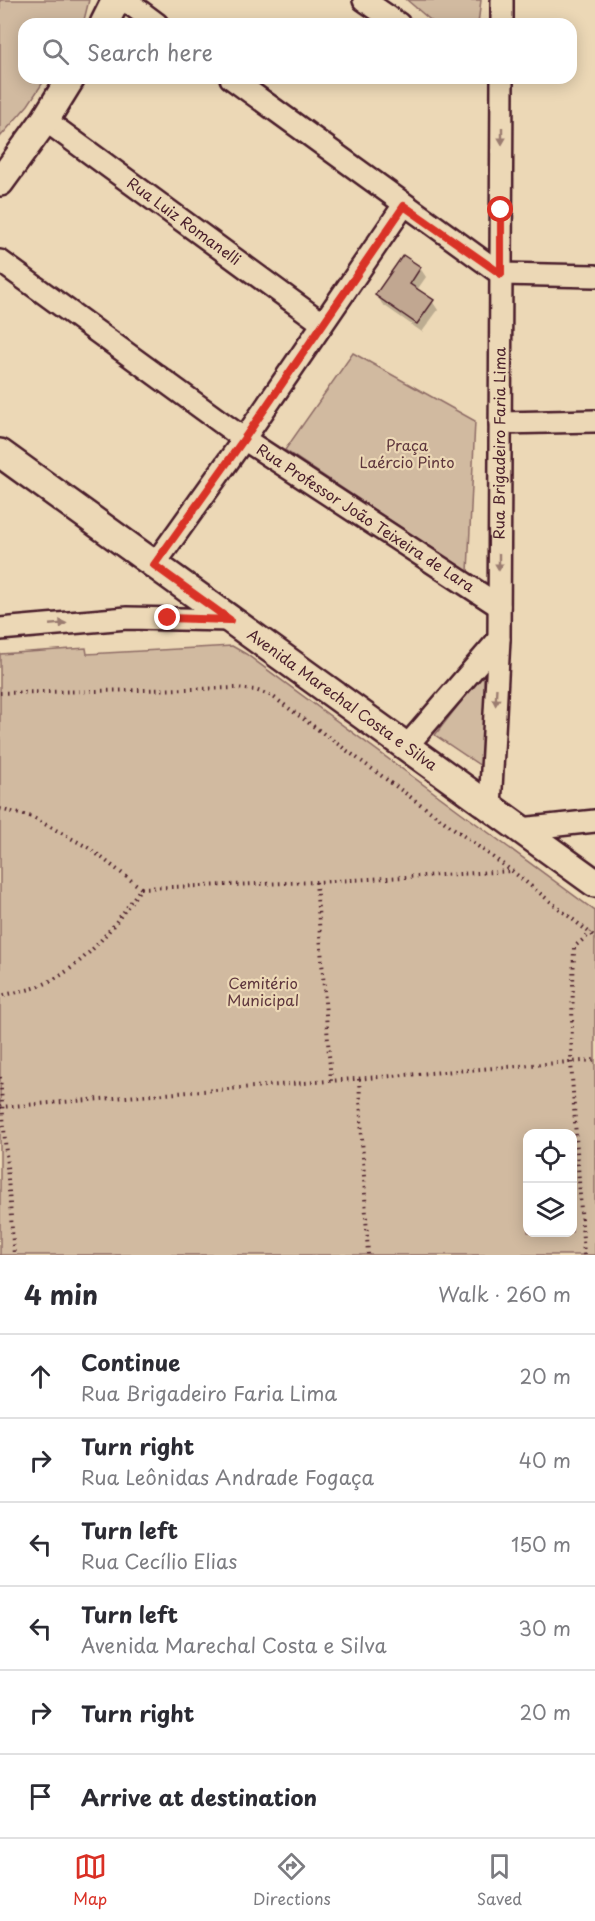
<!DOCTYPE html>
<meta charset="utf-8">
<style>
:root{--surface:#fff;--page:#f7f7f7;--text:#2b2b33;--muted:#7c7c81;--line:#e1e1e2;--accent:#d93025}
body{margin:0;font-family:"Playpen Sans",sans-serif;background:var(--page);color:var(--text)}
.controls{position:absolute;right:18px;bottom:18px;display:grid;overflow:hidden;border-radius:12px;box-shadow:0 3px 15px #0003}
.controls button{width:54px;height:54px;display:grid;place-items:center;padding:0;border:0;border-bottom:2px solid var(--line);background:var(--surface);color:var(--text);font:30px sans-serif}
.stop{position:absolute;width:18px;height:18px;margin:-14px;border:4px solid #d93025;border-radius:50%;background:#fff}
.stop.end{background:#d93025;border-color:#fff;box-shadow:0 2px 6px #0008}
.list{margin:0;padding:0;list-style:none}
h2{display:flex;justify-content:space-between;align-items:center;height:78px;margin:0;padding:0 24px;font-size:26px}
h2 small{font-size:20px;font-weight:400;color:var(--muted)}
.list li{display:grid;grid-template-columns:39px 1fr auto;gap:18px;align-items:center;box-sizing:border-box;height:84px;padding:0 24px;border-top:2px solid var(--line)}
.list b{display:block;font-size:22px;white-space:nowrap}
.list p{margin:0;font-size:20px;white-space:nowrap;color:var(--muted)}
.list em{font-size:20px;font-style:normal;color:var(--muted)}
.icon{flex:none;width:33px;height:33px;fill:none;stroke:currentColor;stroke-width:2;stroke-linecap:round;stroke-linejoin:round}
.map{position:relative;flex:none;width:595px;height:1255px;overflow:hidden}
.search{position:absolute;background:var(--surface);box-shadow:0 3px 15px #0003;left:18px;right:18px;top:18px;height:66px;display:flex;align-items:center;gap:15px;box-sizing:border-box;padding:0 21px;border-radius:18px;color:var(--muted);font-size:22px}
.sheet{height:582px;background:var(--surface)}
nav{display:flex;justify-content:space-around;align-items:center;box-sizing:border-box;height:84px;border-top:2px solid var(--line);background:var(--surface);font-size:16px;color:var(--muted)}
nav a{display:grid;justify-items:center;gap:3px}
nav .on{color:var(--accent)}
.map>svg:first-child{display:block}
.green{fill:#d1baa0;stroke:#8e6c66;stroke-width:1.5;fill-rule:evenodd}
.shadow{fill:#0003}
.building{fill:#c1a791;stroke:#4a1f2b;stroke-width:1.5}
.lines{fill:none;stroke-linecap:round;stroke-linejoin:round}
.minor-casing{stroke:#4a1f2b;stroke-width:26}
.major-casing{stroke:#4a1f2b;stroke-width:32}
.path{stroke:#4a1f2b;stroke-width:4;stroke-dasharray:1.5 4.5;stroke-linecap:butt}
.minor{stroke:#ecd8b6;stroke-width:21}
.major{stroke:#ecd8b6;stroke-width:27}
.oneway{fill:#9b7c70}
.route{stroke:#d93025;stroke-width:8}
.labels{text-anchor:middle;stroke-width:4.5;stroke-linejoin:round;paint-order:stroke}
.street-label{font-size:15px;fill:#4a1f2b;stroke:#ecd8b6}
.park-label{font-size:15px;fill:#5e363d;stroke:#ecd8b6}
</style>
<div class="map">
<svg width="595" height="1255" viewBox="0 0 595 1255">
<rect width="100%" height="100%" fill="#ecd8b6"/>
<filter id="ink" filterUnits="userSpaceOnUse"><feTurbulence type="fractalNoise" baseFrequency=".0167" numOctaves="2"/><feDisplacementMap in="SourceGraphic" scale="12" xChannelSelector="R" yChannelSelector="G"/><feConvolveMatrix kernelMatrix="1 2 1 2 8 2 1 2 1" color-interpolation-filters="sRGB"/></filter>
<g filter="url(#ink)">
<g class="green">
<polygon points="0,0 89,0 83,24 24,24 24,78 46,78 28,105 0,137"/>
<polygon points="407,0 481,0 478,24 435,24"/>
<polygon points="353,353 475,421 468,572 285,450"/>
<path d="M232,646L246,654L595,911V1255H0V654L86,648L87,654ZM528,1134H572V1232H528Z"/>
<polygon points="484,672 484,768 435,735"/>
</g>
<polygon class="shadow" points="404,257 420,268 426,277 417,290 432,301 438,310 422,332 382,304 377,295"/>
<polygon class="building" points="403,255 421,267 410,284 434,300 417,324 375,295"/>
<g class="lines">
<g class="minor-casing">
<g id="minor">
<polyline points="125,0 157,24"/>
<polyline points="364,0 399,24"/>
<polyline points="502,24 502,0"/>
<polyline points="231,78 501,274 595,276"/>
<path id="s1" d="M45,120L322,323"/>
<path id="s2" d="M0,261L244,439L499,606"/>
<polyline points="500,423 595,421"/>
<polyline points="154,565 244,439 404,205"/>
<polyline points="0,629 127,618 230,620"/>
<polyline points="406,747 499,639"/>
<path id="s3" d="M490,807L499,639L502,78"/>
<polyline points="521,829 595,821"/>
</g>
</g>
<g class="major-casing">
<g id="major">
<polyline points="104,24 116,0"/>
<polyline points="0,182 45,120 71,78"/>
<path id="s4" d="M0,453L595,883"/>
</g>
</g>
<g class="path">
<polyline points="0,693 236,688 255,690 272,696 512,871 595,937"/>
<path d="M0,809L32,817L89,848L141,888C113,927 84,969 37,987C25,991 12,993 0,996"/>
<polyline points="316,882 331,1081"/>
<polyline points="141,888 316,882 512,871"/>
<polyline points="0,1077 14,1255"/>
<polyline points="359,1079 368,1255"/>
<polyline points="0,1107 595,1060"/>
<polyline points="584,1255 571,1062 574,947 591,933"/>
</g>
<use href="#minor" class="minor"/>
<use href="#major" class="major"/>
</g>
<defs><path id="oneway-solid" d="M-6-.8H1V-3.2L6.5 0L1 3.2V.8H-6Z" transform="scale(1.5)"/></defs>
<g class="oneway">
<use href="#oneway-solid" transform="translate(502 136) rotate(90)"/>
<use href="#oneway-solid" transform="translate(499 562) rotate(90)"/>
<use href="#oneway-solid" transform="translate(58 624) rotate(-5)"/>
<use href="#oneway-solid" transform="translate(496 697) rotate(93)"/>
</g>
</g>
<g class="lines" filter="url(#ink)">
<polyline class="route" points="168,618 230,620 154,565 244,439 404,206 501,274 501,210"/>
</g>
<g class="labels">
<g class="street-label">
<text dy="5" stroke="none"><textPath href="#s1" startOffset="172">Rua Luiz Romanelli</textPath></text>
<text dy="5" stroke="none"><textPath href="#s3" startOffset="364">Rua Brigadeiro Faria Lima</textPath></text>
<text dy="5" stroke="none"><textPath href="#s2" startOffset="447">Rua Professor João Teixeira de Lara</textPath></text>
<text dy="5" stroke="none"><textPath href="#s4" startOffset="422">Avenida Marechal Costa e Silva</textPath></text>
</g>
<g class="park-label">
<text x="407" y="451">Praça<tspan x="407" dy="17">Laércio Pinto</tspan></text>
<text x="263" y="989">Cemitério<tspan x="263" dy="17">Municipal</tspan></text>
</g>
</g>
</svg>
<div class="controls">
<button><svg class="icon" aria-label="locate" viewBox="0 0 24 24"><circle cx="12" cy="12" r="6"/><path d="M12 2v4M12 18v4M2 12h4M18 12h4"/></svg></button>
<button><svg class="icon" aria-label="layers" viewBox="0 0 24 24"><path d="M12 4l9 5-9 5-9-5zM3 14l9 5 9-5"/></svg></button>
</div>
<div class="stop" style="left:501px;top:210px"></div>
<div class="stop end" style="left:168px;top:618px"></div>
<div class="search"><svg class="icon" aria-label="search" viewBox="0 0 24 24"><circle cx="10" cy="10" r="6"/><path d="M15 15l6 6"/></svg>Search here</div>
</div>
<section class="sheet">
<h2>4 min<small>Walk · 260 m</small></h2>
<ul class="list">
<li><svg class="icon" aria-label="ahead" viewBox="0 0 24 24"><path d="M12 20V5M6 11l6-6 6 6"/></svg><div><b>Continue</b><p>Rua Brigadeiro Faria Lima</p></div><em>20 m</em></li>
<li><svg class="icon" aria-label="right" viewBox="0 0 24 24"><path d="M7 20v-9h11M14 6l5 5-5 5"/></svg><div><b>Turn right</b><p>Rua Leônidas Andrade Fogaça</p></div><em>40 m</em></li>
<li><svg class="icon" aria-label="left" viewBox="0 0 24 24"><path d="M17 20v-9H6M10 6l-5 5 5 5"/></svg><div><b>Turn left</b><p>Rua Cecílio Elias</p></div><em>150 m</em></li>
<li><svg class="icon" aria-label="left" viewBox="0 0 24 24"><path d="M17 20v-9H6M10 6l-5 5 5 5"/></svg><div><b>Turn left</b><p>Avenida Marechal Costa e Silva</p></div><em>30 m</em></li>
<li><svg class="icon" aria-label="right" viewBox="0 0 24 24"><path d="M7 20v-9h11M14 6l5 5-5 5"/></svg><div><b>Turn right</b></div><em>20 m</em></li>
<li><svg class="icon" aria-label="arrive" viewBox="0 0 24 24"><path d="M6 21V4h12l-3 4 3 4H6"/></svg><div><b>Arrive at destination</b></div></li>
</ul>
</section>
<nav>
<a class="on"><svg class="icon" aria-label="map" viewBox="0 0 24 24"><path d="M3 6l6-2 6 2 6-2v14l-6 2-6-2-6 2zM9 4v14M15 6v14"/></svg>Map</a>
<a><svg class="icon" aria-label="directions" viewBox="0 0 24 24"><path d="M12 3l9 9-9 9-9-9zM9 14v-3h6M13 9l2 2-2 2"/></svg>Directions</a>
<a><svg class="icon" aria-label="saved" viewBox="0 0 24 24"><path d="M7 4h10v16l-5-4-5 4z"/></svg>Saved</a>
</nav>
